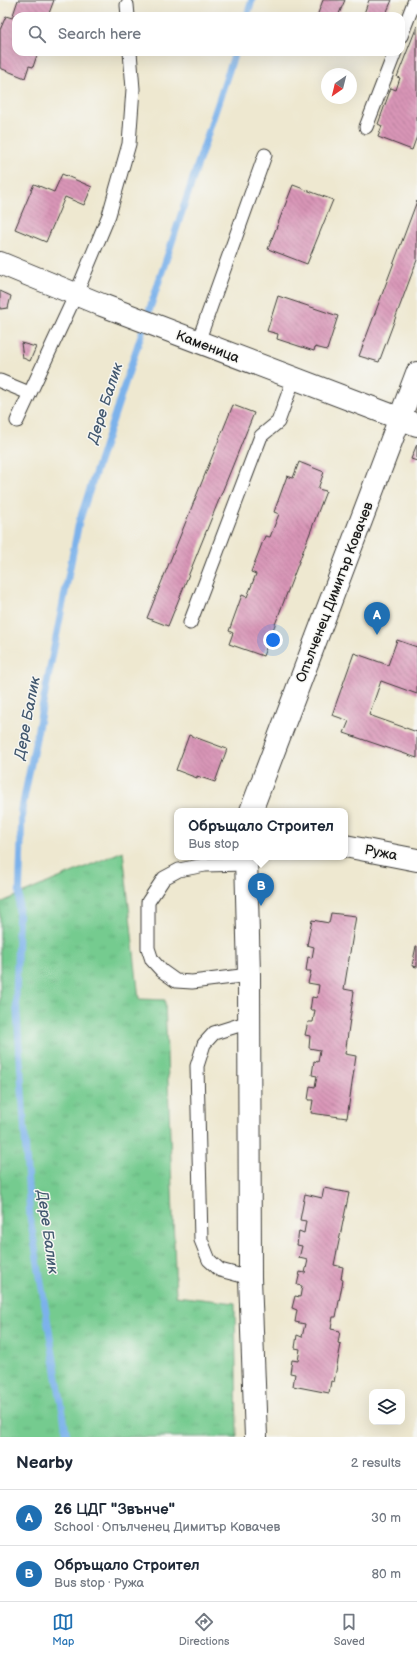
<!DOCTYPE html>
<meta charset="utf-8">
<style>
:root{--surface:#fff;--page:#f6f6f7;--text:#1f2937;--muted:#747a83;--line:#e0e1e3;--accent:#1f6fb2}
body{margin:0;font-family:"Balsamiq Sans",sans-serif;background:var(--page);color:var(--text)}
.controls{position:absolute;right:12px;bottom:12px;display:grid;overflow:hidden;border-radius:8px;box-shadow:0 4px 16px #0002}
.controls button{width:36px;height:36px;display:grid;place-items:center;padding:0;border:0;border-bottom:1px solid var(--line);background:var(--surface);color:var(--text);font:20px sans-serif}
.compass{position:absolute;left:321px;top:68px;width:36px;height:36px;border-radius:50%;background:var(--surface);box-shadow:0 4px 16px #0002;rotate:215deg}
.you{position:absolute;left:273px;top:640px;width:14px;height:14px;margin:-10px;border:3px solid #fff;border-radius:50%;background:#1a73e8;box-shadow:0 0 0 6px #1a73e833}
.badge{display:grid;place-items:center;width:26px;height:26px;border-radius:50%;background:var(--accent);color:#fff;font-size:13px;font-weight:700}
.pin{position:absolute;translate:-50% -33px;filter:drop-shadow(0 1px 2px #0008)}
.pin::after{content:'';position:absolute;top:21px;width:14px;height:12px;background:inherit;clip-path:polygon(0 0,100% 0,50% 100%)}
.popup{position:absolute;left:174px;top:808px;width:174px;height:52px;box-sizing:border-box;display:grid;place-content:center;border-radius:8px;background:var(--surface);filter:drop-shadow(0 1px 3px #0005);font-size:13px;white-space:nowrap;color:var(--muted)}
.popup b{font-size:15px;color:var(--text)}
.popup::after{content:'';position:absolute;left:50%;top:100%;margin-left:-8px;border:8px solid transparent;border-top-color:var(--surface)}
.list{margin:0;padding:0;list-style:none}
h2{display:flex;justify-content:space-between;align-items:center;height:52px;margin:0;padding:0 16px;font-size:17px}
h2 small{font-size:13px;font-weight:400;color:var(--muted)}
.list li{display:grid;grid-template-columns:26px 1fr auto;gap:12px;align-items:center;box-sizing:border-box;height:56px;padding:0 16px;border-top:1px solid var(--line)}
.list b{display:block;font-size:15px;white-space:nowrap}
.list p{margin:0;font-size:13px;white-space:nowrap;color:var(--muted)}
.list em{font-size:13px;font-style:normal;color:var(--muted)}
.icon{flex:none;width:22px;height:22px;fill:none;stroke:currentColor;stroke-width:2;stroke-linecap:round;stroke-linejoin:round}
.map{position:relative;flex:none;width:417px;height:1437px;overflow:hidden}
.search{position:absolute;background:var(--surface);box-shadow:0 4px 16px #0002;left:12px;right:12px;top:12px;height:44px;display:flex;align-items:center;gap:10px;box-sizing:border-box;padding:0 14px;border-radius:12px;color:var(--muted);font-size:15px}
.sheet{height:164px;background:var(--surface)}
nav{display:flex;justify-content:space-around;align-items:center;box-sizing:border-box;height:56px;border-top:1px solid var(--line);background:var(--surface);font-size:11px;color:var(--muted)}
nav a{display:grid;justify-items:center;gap:2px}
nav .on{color:var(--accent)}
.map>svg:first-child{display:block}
.grass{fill:url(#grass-tufts);stroke:#487456}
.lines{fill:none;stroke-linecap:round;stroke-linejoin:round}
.stream{stroke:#7cb2eb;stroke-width:7}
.building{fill:url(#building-back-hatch)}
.service-casing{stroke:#3c3b37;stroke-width:15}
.minor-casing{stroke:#3c3b37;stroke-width:24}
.tertiary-casing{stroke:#3c3b37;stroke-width:24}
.service{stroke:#fff;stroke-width:13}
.minor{stroke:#fff;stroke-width:22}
.tertiary{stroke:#fff;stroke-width:22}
.labels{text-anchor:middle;stroke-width:3;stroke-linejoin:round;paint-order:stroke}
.street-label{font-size:14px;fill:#1c1c1c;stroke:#f6f6f2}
.water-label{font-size:15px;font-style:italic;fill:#42586f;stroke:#f6f6f2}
</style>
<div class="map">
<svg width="417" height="1437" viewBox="0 0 417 1437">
<defs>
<pattern id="grass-tufts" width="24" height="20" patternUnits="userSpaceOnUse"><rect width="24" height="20" fill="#74cb8f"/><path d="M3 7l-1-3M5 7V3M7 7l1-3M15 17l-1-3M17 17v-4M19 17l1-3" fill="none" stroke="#64ae7b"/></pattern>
<pattern id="building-back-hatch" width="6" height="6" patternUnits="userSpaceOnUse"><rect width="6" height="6" fill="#d995b7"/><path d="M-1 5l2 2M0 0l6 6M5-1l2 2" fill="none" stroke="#af7994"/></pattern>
</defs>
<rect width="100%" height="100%" fill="#f6f6f2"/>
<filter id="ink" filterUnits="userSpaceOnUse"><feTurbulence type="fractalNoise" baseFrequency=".025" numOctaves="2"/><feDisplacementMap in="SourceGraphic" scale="8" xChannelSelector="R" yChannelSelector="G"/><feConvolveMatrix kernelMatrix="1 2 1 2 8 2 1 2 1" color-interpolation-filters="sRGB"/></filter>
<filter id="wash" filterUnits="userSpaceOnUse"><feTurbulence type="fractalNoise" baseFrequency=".012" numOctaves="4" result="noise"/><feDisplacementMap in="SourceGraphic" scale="16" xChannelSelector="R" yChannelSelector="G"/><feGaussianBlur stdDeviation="0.9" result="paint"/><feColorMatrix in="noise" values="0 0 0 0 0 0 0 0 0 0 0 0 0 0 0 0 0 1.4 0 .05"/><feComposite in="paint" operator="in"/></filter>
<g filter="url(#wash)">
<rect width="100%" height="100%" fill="#eee8d0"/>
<polygon class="grass" points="123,851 139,999 165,1000 176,1296 235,1303 237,1437 0,1437 0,903"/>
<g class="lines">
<g class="stream">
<polyline points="247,16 252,0"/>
<polyline points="67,1437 30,1217 16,996 22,809 79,522 235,52"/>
</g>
</g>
<g id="blocks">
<g class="building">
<polygon points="18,0 54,0 48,16 16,16 16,52 38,52 33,67 29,66 25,78 0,68 0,30 6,16 12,18"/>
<polygon points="323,0 345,0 338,16 317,16"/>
<polygon points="369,0 392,0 385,16 363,16"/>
<polygon points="417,26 417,136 412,150 378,137 382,126 378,124 391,88 396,90 400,78 397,77"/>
<polygon points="62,174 92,187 84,205 65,197 46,242 15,229 34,184 54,192"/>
<polygon points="293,185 333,200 307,264 268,249"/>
<polygon points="417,201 417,260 379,362 359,356"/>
<polygon points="0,291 11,296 8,308 0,309"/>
<polygon points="278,296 338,316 327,350 315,347 314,351 277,339 278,334 267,331"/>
<polygon points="21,343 36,347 30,361 23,358"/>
<polygon points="233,405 254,413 168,626 147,618"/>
<polygon points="417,444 417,461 411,459"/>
<polygon points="299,462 324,472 318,489 326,491 263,656 229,644 233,633 229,631 242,595 247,597 256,574 251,572 265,536 270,537 279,514 274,512 287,476 293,478"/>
<polygon points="397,640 417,647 417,694 381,681 369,715 417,732 417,758 344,733 349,721 332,715 354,653 388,665"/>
<polygon points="189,735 227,749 215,782 197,776 197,778 176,770"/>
<polygon points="331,913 356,916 344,989 354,991 345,1054 356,1056 347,1118 311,1113 313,1100 308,1100 310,1086 315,1087 317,1076 312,1075 314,1061 318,1062 320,1050 309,1048 310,1036 305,1035 308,1022 313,1022 315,1010 310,1010 312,997 317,998 319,985 308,983 311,971 306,971 308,957 312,958 314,947 307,945 312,920 329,923"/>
<polygon points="416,946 417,946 417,967 412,966"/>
<polygon points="324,1188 349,1193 334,1265 343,1267 341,1279 343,1280 336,1317 333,1317 331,1329 340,1331 338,1343 341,1344 334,1382 331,1381 329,1393 293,1386 295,1374 290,1373 292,1360 298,1361 300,1349 295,1348 297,1335 302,1337 305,1324 295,1322 297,1310 292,1308 295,1296 300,1297 302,1286 297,1285 300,1272 305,1273 308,1260 299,1258 302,1246 297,1245 299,1231 304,1233 306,1221 300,1220 305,1194 322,1198"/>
</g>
</g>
</g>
<g filter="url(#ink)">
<use href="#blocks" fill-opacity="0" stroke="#3c3b37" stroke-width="1"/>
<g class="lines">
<g class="service-casing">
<g id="service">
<polyline points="127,5 128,16"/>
<polyline points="401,36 415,0"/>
<polyline points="366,127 395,52"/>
<polyline points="198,342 265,155"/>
<polyline points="0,381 29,393"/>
<polyline points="17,421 76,294 109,215 129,144 133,89 130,52"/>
<polyline points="190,623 261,436 278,422 294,378"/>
<polyline points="246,864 205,865 179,870 164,878 148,902 148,948 152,960 162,971 176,981 192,982 249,975"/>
<polyline points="249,1022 214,1033 204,1044 197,1066 201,1240 209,1260 220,1270 250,1278"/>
</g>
</g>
<g class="minor-casing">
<g id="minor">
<polyline points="0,263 102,305 417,425"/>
<polyline points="345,846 417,860"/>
<polyline points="246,857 249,975 250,1278 256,1437"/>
</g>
</g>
<g class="tertiary-casing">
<polyline id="tertiary" points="251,811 417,373"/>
</g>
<use href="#service" class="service"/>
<use href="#minor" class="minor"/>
<use href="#tertiary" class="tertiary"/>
</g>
</g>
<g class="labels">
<g class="street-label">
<text transform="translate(208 346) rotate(21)" y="5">Каменица</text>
<text transform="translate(334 592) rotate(-69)" y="5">Опълченец Димитър Ковачев</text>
<text transform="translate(381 852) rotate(11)" y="5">Ружа</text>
</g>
<g class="water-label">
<text transform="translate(105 403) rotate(-72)" y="5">Дере Балик</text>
<text transform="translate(27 718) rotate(-79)" y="5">Дере Балик</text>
<text transform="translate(48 1232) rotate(82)" y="5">Дере Балик</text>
</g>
</g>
</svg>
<div class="controls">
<button><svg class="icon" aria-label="layers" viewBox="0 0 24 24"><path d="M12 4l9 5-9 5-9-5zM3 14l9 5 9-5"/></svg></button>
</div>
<svg class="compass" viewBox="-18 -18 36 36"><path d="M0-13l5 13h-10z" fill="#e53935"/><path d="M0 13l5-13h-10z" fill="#747a83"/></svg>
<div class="you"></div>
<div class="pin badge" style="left:377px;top:635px">A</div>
<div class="pin badge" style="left:261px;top:906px">B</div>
<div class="popup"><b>Обръщало Строител</b>Bus stop</div>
<div class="search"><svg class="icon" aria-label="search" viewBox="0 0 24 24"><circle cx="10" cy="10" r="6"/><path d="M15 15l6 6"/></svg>Search here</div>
</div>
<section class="sheet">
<h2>Nearby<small>2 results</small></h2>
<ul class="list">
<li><span class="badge">A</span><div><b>26 ЦДГ &quot;Звънче&quot;</b><p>School · Опълченец Димитър Ковачев</p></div><em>30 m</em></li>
<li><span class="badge">B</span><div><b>Обръщало Строител</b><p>Bus stop · Ружа</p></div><em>80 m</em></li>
</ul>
</section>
<nav>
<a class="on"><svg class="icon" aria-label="map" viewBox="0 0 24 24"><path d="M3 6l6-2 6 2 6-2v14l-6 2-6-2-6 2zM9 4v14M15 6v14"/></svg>Map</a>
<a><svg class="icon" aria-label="directions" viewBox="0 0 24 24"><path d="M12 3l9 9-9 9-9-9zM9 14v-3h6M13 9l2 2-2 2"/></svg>Directions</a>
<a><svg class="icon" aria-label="saved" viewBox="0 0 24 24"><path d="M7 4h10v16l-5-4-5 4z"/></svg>Saved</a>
</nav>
